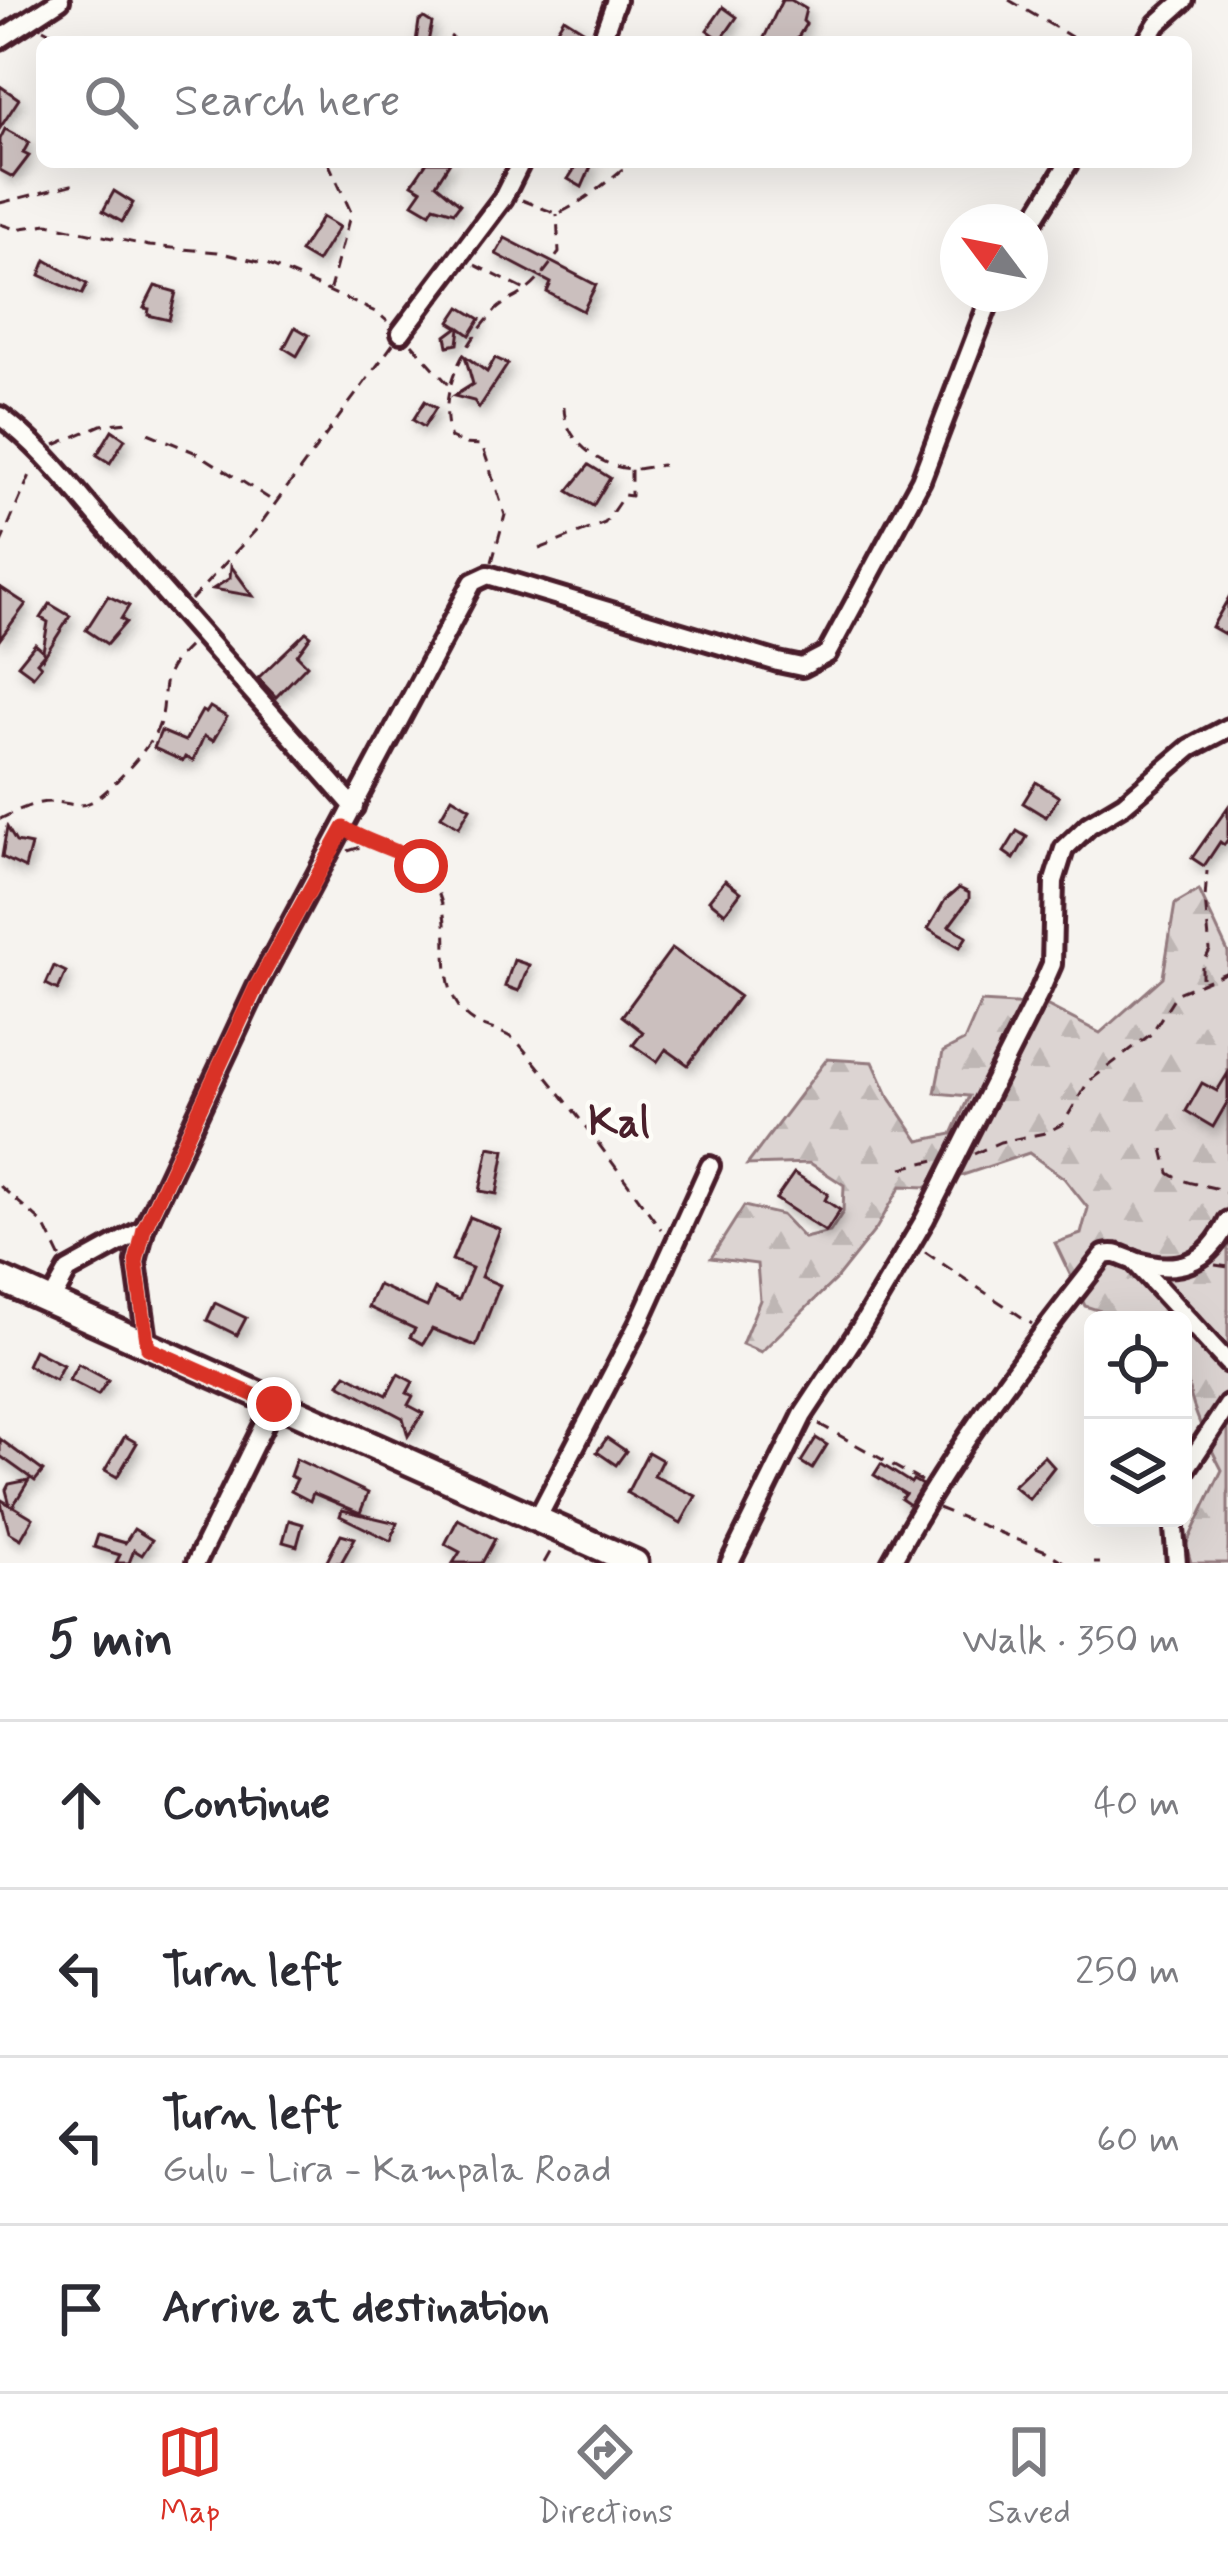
<!DOCTYPE html>
<meta charset="utf-8">
<style>
:root{--surface:#fff;--page:#f2f2f3;--text:#2b2b33;--muted:#7c7c81;--line:#e1e1e2;--accent:#d93025}
body{margin:0;font-family:Mynerve,sans-serif;background:var(--page);color:var(--text)}
.controls{position:absolute;right:36px;bottom:36px;display:grid;overflow:hidden;border-radius:18px;box-shadow:0 12px 48px #0002}
.controls button{width:108px;height:108px;display:grid;place-items:center;padding:0;border:0;border-bottom:3px solid var(--line);background:var(--surface);color:var(--text);font:60px sans-serif}
.compass{position:absolute;left:940px;top:204px;width:108px;height:108px;border-radius:50%;background:var(--surface);box-shadow:0 12px 48px #0002;rotate:302deg}
.stop{position:absolute;width:36px;height:36px;margin:-27px;border:9px solid #d93025;border-radius:50%;background:#fff}
.stop.end{background:#d93025;border-color:#fff;box-shadow:0 3px 12px #0008}
.list{margin:0;padding:0;list-style:none}
h2{display:flex;justify-content:space-between;align-items:center;height:156px;margin:0;padding:0 48px;font-size:51px}
h2 small{font-size:39px;font-weight:400;color:var(--muted)}
.list li{display:grid;grid-template-columns:78px 1fr auto;gap:36px;align-items:center;box-sizing:border-box;height:168px;padding:0 48px;border-top:3px solid var(--line)}
.list b{display:block;font-size:45px;white-space:nowrap}
.list p{margin:0;font-size:39px;white-space:nowrap;color:var(--muted)}
.list em{font-size:39px;font-style:normal;color:var(--muted)}
.icon{flex:none;width:66px;height:66px;fill:none;stroke:currentColor;stroke-width:2;stroke-linecap:round;stroke-linejoin:round}
.map{position:relative;flex:none;width:1228px;height:1563px;overflow:hidden}
.search{position:absolute;background:var(--surface);box-shadow:0 12px 48px #0002;left:36px;right:36px;top:36px;height:132px;display:flex;align-items:center;gap:30px;box-sizing:border-box;padding:0 42px;border-radius:18px;color:var(--muted);font-size:45px}
.sheet{height:828px;background:var(--surface)}
nav{display:flex;justify-content:space-around;align-items:center;box-sizing:border-box;height:168px;border-top:3px solid var(--line);background:var(--surface);font-size:33px;color:var(--muted)}
nav a{display:grid;justify-items:center;gap:6px}
nav .on{color:var(--accent)}
.map>svg:first-child{display:block}
.forest{fill:url(#forest-firs);stroke:#937a7e;stroke-width:3}
.building{fill:#cbbfbe;stroke:#4a1f2b;stroke-width:3;filter:url(#shadow)}
.lines{fill:none;stroke-linecap:round;stroke-linejoin:round}
.street-casing{stroke:#4a1f2b;stroke-width:26}
.primary-casing{stroke:#4a1f2b;stroke-width:33}
.path{stroke:#4a1f2b;stroke-width:3;stroke-dasharray:12 9;stroke-linecap:butt}
.street{stroke:#fdfcf7;stroke-width:16}
.primary{stroke:#fdfcf7;stroke-width:24}
.route{stroke:#d93025;stroke-width:15}
.labels{text-anchor:middle;stroke-width:9;stroke-linejoin:round;paint-order:stroke}
.quarter-label{font-size:42px;font-weight:bold;fill:#4a1f2b;stroke:#fdfcf7}
</style>
<div class="map">
<svg width="1228" height="1563" viewBox="0 0 1228 1563">
<defs>
<pattern id="forest-firs" width="22" height="20" patternUnits="userSpaceOnUse" patternTransform="scale(3)"><rect width="22" height="20" fill="#dcd4d2"/><path d="M5 1l3.5 6h-7zM16 11l3.5 6h-7z" fill="#beb6b4"/></pattern>
<filter id="shadow"><feDropShadow dx="3.5" dy="6" stdDeviation="6" flood-color="#0004"/></filter>
</defs>
<rect width="100%" height="100%" fill="#f6f3ef"/>
<filter id="ink" filterUnits="userSpaceOnUse"><feTurbulence type="fractalNoise" baseFrequency=".00833" numOctaves="2"/><feDisplacementMap in="SourceGraphic" scale="24" xChannelSelector="R" yChannelSelector="G"/><feConvolveMatrix kernelMatrix="1 2 1 2 8 2 1 2 1" color-interpolation-filters="sRGB"/></filter>
<g filter="url(#ink)">
<path class="forest" d="M1199,890L1228,952V1563H1191L1186,1545L1222,1470C1192,1413 1183,1385 1183,1320H1128L1085,1306L1055,1243L1081,1234L1088,1208L1064,1178L1029,1153L927,1187L901,1186L876,1229L837,1278L761,1352L742,1344L760,1300L757,1264L711,1258L744,1206L782,1215L804,1238L830,1232L843,1212L844,1185L810,1163L747,1165L827,1059L873,1062L888,1095L919,1141L952,1134L969,1096L935,1093L943,1052L964,1041L981,1002L1048,1006L1100,1033L1163,977L1175,904Z"/>
<g class="building">
<polygon points="782,0 791,0 806,9 803,21 806,24 795,42 762,42"/>
<polygon points="723,7 737,17 721,40 707,30"/>
<polygon points="424,18 432,23 428,42 416,42 419,21"/>
<polygon points="564,18 583,30 575,42 549,42"/>
<polygon points="0,86 19,99 0,128"/>
<polygon points="5,129 29,142 23,153 29,156 13,177 0,170 0,139"/>
<polygon points="427,162 450,162 436,184 460,204 454,212 434,206 430,213 413,203 422,190 412,184"/>
<polygon points="579,162 593,162 582,187 568,179"/>
<polygon points="114,191 133,203 122,222 103,211"/>
<polygon points="322,217 339,227 317,262 300,252"/>
<polygon points="505,238 596,285 583,311 547,292 551,283 496,254"/>
<polygon points="46,260 87,284 82,294 40,275"/>
<polygon points="155,286 176,292 169,320 148,315 149,309 144,308"/>
<polygon points="460,307 480,319 470,335 460,328 458,344 448,346 446,336 458,327 450,322"/>
<polygon points="295,327 309,335 297,356 284,348"/>
<polygon points="465,356 487,372 495,358 508,364 479,408 474,401 454,396 473,384"/>
<polygon points="425,401 436,408 424,427 413,420"/>
<polygon points="112,430 125,439 110,463 97,455"/>
<polygon points="589,465 610,478 593,506 568,491"/>
<polygon points="231,566 253,596 213,589 230,578"/>
<polygon points="0,587 26,604 0,639"/>
<polygon points="108,596 129,606 121,619 126,622 107,644 86,630"/>
<polygon points="1228,599 1228,636 1212,627"/>
<polygon points="50,604 70,616 42,660 43,655 37,662 41,666 33,676 18,665 35,644 43,651 48,622 41,618"/>
<polygon points="306,632 311,636 297,655 307,665 276,697 258,678"/>
<polygon points="210,707 227,717 213,741 204,736 193,761 185,757 183,761 154,748 161,731 185,741 202,711 206,713"/>
<polygon points="1036,782 1059,797 1046,817 1023,803"/>
<polygon points="452,797 470,808 459,827 441,816"/>
<polygon points="1228,807 1228,839 1224,845 1220,842 1204,866 1192,858"/>
<polygon points="7,827 16,842 31,845 25,868 2,857"/>
<polygon points="1017,831 1027,837 1014,859 1004,852"/>
<polygon points="725,880 741,892 725,913 709,900"/>
<polygon points="959,888 969,893 969,899 949,926 967,936 960,947 928,929 945,900"/>
<polygon points="672,948 739,996 688,1065 666,1049 657,1062 633,1045 643,1032 622,1016"/>
<polygon points="514,960 529,965 519,991 505,986"/>
<polygon points="54,966 66,972 58,990 46,984"/>
<polygon points="1228,1073 1228,1101 1213,1127 1186,1111 1202,1083 1217,1091"/>
<polygon points="489,1147 505,1150 497,1194 480,1191"/>
<polygon points="794,1173 828,1194 825,1200 840,1210 826,1232 776,1199"/>
<polygon points="470,1217 500,1229 481,1277 500,1285 476,1346 432,1329 423,1344 410,1337 415,1329 368,1307 378,1285 427,1307 435,1289 459,1300 472,1268 452,1260"/>
<polygon points="215,1303 246,1318 237,1335 207,1320"/>
<polygon points="34,1350 63,1365 55,1380 27,1365"/>
<polygon points="78,1364 108,1380 98,1395 69,1380"/>
<polygon points="346,1374 387,1395 398,1374 413,1382 407,1393 413,1396 408,1405 423,1413 408,1436 403,1418 339,1384"/>
<polygon points="125,1436 137,1443 117,1477 105,1470"/>
<polygon points="607,1438 626,1451 616,1465 597,1452"/>
<polygon points="816,1438 827,1445 812,1469 801,1462"/>
<polygon points="0,1439 43,1471 35,1481 0,1456"/>
<polygon points="648,1452 662,1460 654,1476 696,1496 681,1523 627,1493"/>
<polygon points="1044,1456 1054,1467 1029,1499 1013,1486"/>
<polygon points="296,1459 368,1493 360,1513 313,1493 310,1501 291,1491 297,1479 290,1476"/>
<polygon points="881,1464 911,1483 913,1480 922,1485 910,1505 901,1499 905,1494 874,1475"/>
<polygon points="29,1480 13,1506 33,1518 21,1539 9,1532 0,1499 10,1505 6,1490 9,1484"/>
<polygon points="342,1510 397,1523 391,1541 340,1516"/>
<polygon points="458,1519 495,1539 482,1563 453,1563 460,1552 445,1544"/>
<polygon points="289,1520 303,1524 297,1546 283,1542"/>
<polygon points="134,1529 152,1540 142,1555 134,1550 129,1563 116,1563 120,1555 94,1547 98,1535 125,1543"/>
<polygon points="341,1534 355,1538 341,1563 326,1563"/>
</g>
<g class="lines">
<g class="street-casing">
<g id="street">
<polyline points="0,39 60,0"/>
<polyline points="601,42 616,0"/>
<polyline points="1146,42 1157,24 1184,0"/>
<polyline points="1030,225 1069,162"/>
<polyline points="401,333 503,198 521,162"/>
<path d="M0,416C48,451 81,500 121,543C199,631 276,719 354,807"/>
<polyline points="1133,1260 1228,1363"/>
<polyline points="51,1301 68,1271 144,1229"/>
<polyline points="148,1348 136,1262 144,1229 257,987 473,582 488,575 778,662 802,667 827,654 921,480 992,294"/>
<polyline points="1183,1473 1228,1405"/>
<polyline points="1173,1518 1177,1563"/>
<polyline points="536,1521 638,1325 710,1166"/>
<polyline points="196,1563 274,1404"/>
<polyline points="730,1563 803,1415 860,1329 925,1219 1041,989 1052,964 1054,881 1064,849 1089,825 1124,804 1190,748 1228,728"/>
<path d="M891,1563C950,1453 1027,1352 1104,1255C1117,1252 1120,1256 1132,1260C1176,1275 1208,1265 1228,1221"/>
</g>
</g>
<g class="primary-casing">
<polyline id="primary" points="0,1279 635,1563"/>
</g>
<g class="path">
<polyline points="1009,0 1080,42"/>
<polyline points="43,29 68,42"/>
<polyline points="450,36 458,42"/>
<polyline points="619,36 629,42"/>
<polyline points="328,162 351,212 330,289"/>
<path d="M522,200L557,214C583,203 609,180 631,162"/>
<polyline points="0,203 75,184"/>
<polyline points="0,224 15,229 48,224 149,246 218,252 267,264 378,313 387,321"/>
<polyline points="475,265 525,290"/>
<polyline points="412,344 450,386"/>
<path d="M564,407C564,440 600,468 633,469C642,469 653,466 663,465"/>
<polyline points="148,433 199,454 273,501"/>
<polyline points="55,445 101,425 127,422"/>
<polyline points="0,545 33,468"/>
<polyline points="539,549 605,523 624,495 631,496 631,469"/>
<path d="M492,562L505,515L482,445L464,444L451,438C435,393 466,342 496,310C505,301 518,298 528,289C540,280 549,265 559,253L557,214"/>
<polyline points="191,600 255,531 393,344"/>
<path d="M0,819C17,811 34,801 54,802C67,802 79,809 91,802C109,793 147,750 156,732C174,695 149,684 189,646"/>
<path d="M356,836C374,848 398,847 415,861C467,905 430,964 459,1007C477,1033 502,1025 520,1045C571,1104 614,1165 661,1229"/>
<polyline points="348,851 367,845"/>
<polyline points="1202,978 1202,966 1210,950 1205,899 1207,871"/>
<path d="M1163,1149L1169,1173C1190,1188 1213,1183 1228,1194"/>
<polyline points="974,1154 1000,1142 1045,1133 1063,1124 1088,1082 1151,1034 1177,993 1228,972"/>
<polyline points="902,1168 935,1160"/>
<polyline points="0,1186 44,1224 61,1259"/>
<polyline points="925,1252 1032,1324"/>
<polyline points="1215,1265 1228,1267"/>
<polyline points="819,1424 921,1481"/>
<polyline points="938,1508 1046,1551 1065,1563"/>
<polyline points="544,1563 552,1549"/>
<polyline points="1094,1563 1100,1563"/>
</g>
<use href="#street" class="street"/>
<use href="#primary" class="primary"/>
</g>
</g>
<g class="lines" filter="url(#ink)">
<path class="route" d="M274,1404L148,1348L136,1262L144,1229L256,987L344,828C370,845 399,848 421,866"/>
</g>
<g class="labels">
<g class="quarter-label">
<text x="619" y="1135">Kal</text>
</g>
</g>
</svg>
<div class="controls">
<button><svg class="icon" aria-label="locate" viewBox="0 0 24 24"><circle cx="12" cy="12" r="6"/><path d="M12 2v4M12 18v4M2 12h4M18 12h4"/></svg></button>
<button><svg class="icon" aria-label="layers" viewBox="0 0 24 24"><path d="M12 4l9 5-9 5-9-5zM3 14l9 5 9-5"/></svg></button>
</div>
<svg class="compass" viewBox="-18 -18 36 36"><path d="M0-13l5 13h-10z" fill="#e53935"/><path d="M0 13l5-13h-10z" fill="#7c7c81"/></svg>
<div class="stop" style="left:421px;top:866px"></div>
<div class="stop end" style="left:274px;top:1404px"></div>
<div class="search"><svg class="icon" aria-label="search" viewBox="0 0 24 24"><circle cx="10" cy="10" r="6"/><path d="M15 15l6 6"/></svg>Search here</div>
</div>
<section class="sheet">
<h2>5 min<small>Walk · 350 m</small></h2>
<ul class="list">
<li><svg class="icon" aria-label="ahead" viewBox="0 0 24 24"><path d="M12 20V5M6 11l6-6 6 6"/></svg><div><b>Continue</b></div><em>40 m</em></li>
<li><svg class="icon" aria-label="left" viewBox="0 0 24 24"><path d="M17 20v-9H6M10 6l-5 5 5 5"/></svg><div><b>Turn left</b></div><em>250 m</em></li>
<li><svg class="icon" aria-label="left" viewBox="0 0 24 24"><path d="M17 20v-9H6M10 6l-5 5 5 5"/></svg><div><b>Turn left</b><p>Gulu - Lira - Kampala Road</p></div><em>60 m</em></li>
<li><svg class="icon" aria-label="arrive" viewBox="0 0 24 24"><path d="M6 21V4h12l-3 4 3 4H6"/></svg><div><b>Arrive at destination</b></div></li>
</ul>
</section>
<nav>
<a class="on"><svg class="icon" aria-label="map" viewBox="0 0 24 24"><path d="M3 6l6-2 6 2 6-2v14l-6 2-6-2-6 2zM9 4v14M15 6v14"/></svg>Map</a>
<a><svg class="icon" aria-label="directions" viewBox="0 0 24 24"><path d="M12 3l9 9-9 9-9-9zM9 14v-3h6M13 9l2 2-2 2"/></svg>Directions</a>
<a><svg class="icon" aria-label="saved" viewBox="0 0 24 24"><path d="M7 4h10v16l-5-4-5 4z"/></svg>Saved</a>
</nav>
